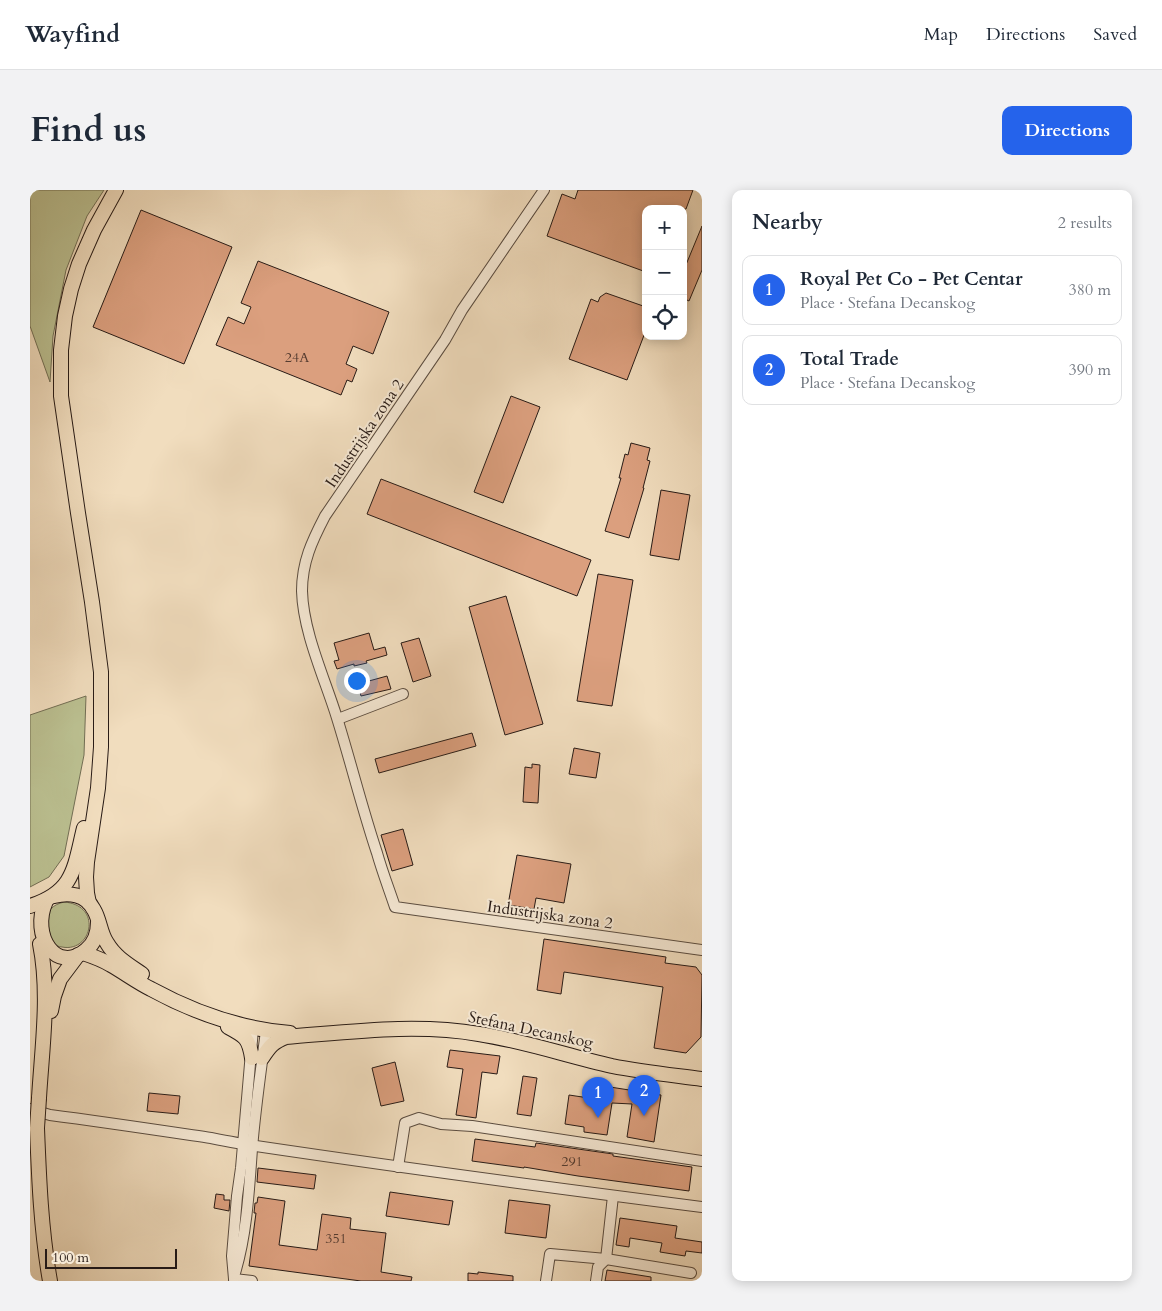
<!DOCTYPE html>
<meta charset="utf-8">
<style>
:root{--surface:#fff;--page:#f2f2f3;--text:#1f2937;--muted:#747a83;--line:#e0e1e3;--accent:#2563eb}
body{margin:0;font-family:Cardo,serif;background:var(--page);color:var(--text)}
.controls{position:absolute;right:15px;top:15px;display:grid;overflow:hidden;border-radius:10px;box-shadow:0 2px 12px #0003}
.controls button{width:45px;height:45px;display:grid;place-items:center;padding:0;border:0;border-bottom:1px solid var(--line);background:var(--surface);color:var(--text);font:25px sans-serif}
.scale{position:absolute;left:15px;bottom:12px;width:132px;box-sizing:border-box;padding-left:5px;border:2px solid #281b16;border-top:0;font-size:14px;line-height:18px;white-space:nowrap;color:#281b16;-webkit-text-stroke:4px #f6e9d5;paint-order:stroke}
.you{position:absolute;left:326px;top:490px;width:18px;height:18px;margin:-12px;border:4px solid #fff;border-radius:50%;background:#1a73e8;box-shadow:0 0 0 8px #1a73e833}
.badge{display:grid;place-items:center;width:32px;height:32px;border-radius:50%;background:var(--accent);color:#fff;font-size:16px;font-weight:700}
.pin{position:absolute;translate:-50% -41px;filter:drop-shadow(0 1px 2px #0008)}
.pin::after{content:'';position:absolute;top:26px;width:18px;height:15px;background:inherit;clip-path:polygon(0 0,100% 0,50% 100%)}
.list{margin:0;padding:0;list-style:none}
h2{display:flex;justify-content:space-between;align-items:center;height:65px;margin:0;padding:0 20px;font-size:21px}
h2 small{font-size:16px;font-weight:400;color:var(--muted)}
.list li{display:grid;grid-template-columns:32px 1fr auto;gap:15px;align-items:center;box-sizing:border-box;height:70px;margin:0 10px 10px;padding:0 10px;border:1px solid var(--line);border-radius:10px}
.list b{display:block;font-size:19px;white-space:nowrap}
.list p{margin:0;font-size:16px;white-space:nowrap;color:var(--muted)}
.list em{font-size:16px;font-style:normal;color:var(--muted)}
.icon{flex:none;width:28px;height:28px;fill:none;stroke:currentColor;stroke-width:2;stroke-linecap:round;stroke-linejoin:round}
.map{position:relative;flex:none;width:672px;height:1091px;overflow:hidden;border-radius:10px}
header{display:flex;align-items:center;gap:30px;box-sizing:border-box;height:70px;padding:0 25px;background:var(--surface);border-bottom:1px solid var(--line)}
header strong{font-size:24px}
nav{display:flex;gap:28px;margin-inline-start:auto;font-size:18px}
.intro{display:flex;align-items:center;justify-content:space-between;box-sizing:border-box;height:120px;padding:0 30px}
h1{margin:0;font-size:35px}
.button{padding:12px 22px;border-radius:10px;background:var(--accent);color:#fff;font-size:18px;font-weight:700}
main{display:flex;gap:30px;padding:0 30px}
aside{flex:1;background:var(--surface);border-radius:10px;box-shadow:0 2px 12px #0003}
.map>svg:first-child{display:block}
.green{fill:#bbc091;stroke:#726e54}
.building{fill:#db9f7e;stroke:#281b16}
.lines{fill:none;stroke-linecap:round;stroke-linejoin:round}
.minor-casing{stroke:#5a4c40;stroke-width:12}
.major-casing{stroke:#281b16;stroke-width:16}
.minor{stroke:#f6e9d5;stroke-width:10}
.major{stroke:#f1ddbe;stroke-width:14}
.major-bridge-casing{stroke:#281b16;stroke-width:16;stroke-linecap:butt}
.major-bridge{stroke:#f1ddbe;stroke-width:14}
.labels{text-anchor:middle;stroke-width:4;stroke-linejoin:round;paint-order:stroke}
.number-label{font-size:14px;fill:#553c30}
.street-label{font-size:16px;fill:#281b16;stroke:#f6e9d5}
</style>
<header>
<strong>Wayfind</strong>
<nav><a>Map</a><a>Directions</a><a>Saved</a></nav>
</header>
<div class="intro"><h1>Find us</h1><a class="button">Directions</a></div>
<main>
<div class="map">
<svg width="672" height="1091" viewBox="0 0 672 1091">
<rect width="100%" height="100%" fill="#f1ddbe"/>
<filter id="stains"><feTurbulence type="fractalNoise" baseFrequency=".004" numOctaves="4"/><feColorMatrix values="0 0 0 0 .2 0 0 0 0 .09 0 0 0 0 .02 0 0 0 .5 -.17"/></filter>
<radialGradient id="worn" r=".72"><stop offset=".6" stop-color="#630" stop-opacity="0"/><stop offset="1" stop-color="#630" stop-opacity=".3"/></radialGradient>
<g class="green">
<polygon points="0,0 74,0 57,26 36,80 23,146 20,192 0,136"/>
<polygon points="56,506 54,565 34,666 19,687 0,697 0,525"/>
<path d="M34,712C73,715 62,763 32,757C29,757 24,755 22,752C17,748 15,737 13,731C19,720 22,715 34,712Z"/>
</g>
<g class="building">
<polygon points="548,0 663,0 656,19 616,19 616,82 517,46 532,4 545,9"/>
<polygon points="111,20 202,57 154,174 63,137"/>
<polygon points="672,36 672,80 659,111 653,108 653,82"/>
<polygon points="228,71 359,122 343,164 323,156 316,174 327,179 322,192 317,190 311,205 186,155 198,127 214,134 221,117 211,113"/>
<polygon points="576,103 616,117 616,140 597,190 539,169 561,109 568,112 570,107"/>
<polygon points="481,206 510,217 473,313 444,302"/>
<polygon points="601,253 620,258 617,270 620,271 613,298 614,298 599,348 575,341 591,288 589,288 595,264 598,265"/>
<polygon points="351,289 561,370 547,406 337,324"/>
<polygon points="631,300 660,305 649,370 620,365"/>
<polygon points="568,384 603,390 582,516 547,511"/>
<polygon points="476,406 513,534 475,545 439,417"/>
<polygon points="339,443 344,460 355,457 357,465 336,471 337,473 324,476 324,474 307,479 304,471 309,470 304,453"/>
<polygon points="389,448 401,486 383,492 371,453"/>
<polygon points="357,486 361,499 331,506 328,494"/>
<polygon points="442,543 446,556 349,583 345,569"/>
<polygon points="544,558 570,563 566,588 539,584"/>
<polygon points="502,574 510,575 508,613 493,612 495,577 502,578"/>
<polygon points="373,639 383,675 362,681 351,645"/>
<polygon points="487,665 541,674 534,713 506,708 504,719 478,715"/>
<polygon points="514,749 636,767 635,773 666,777 672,785 671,847 656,863 624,858 633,797 534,782 531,804 507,800"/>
<polygon points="420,860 470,866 467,884 452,882 446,928 426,925 433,879 417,877"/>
<polygon points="365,872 374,911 351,916 342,878"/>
<polygon points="493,886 507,888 501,926 487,924"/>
<polygon points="561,894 631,905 624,952 597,947 602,914 582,913 577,945 554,942 554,937 535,934 539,905 559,908"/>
<polygon points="119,903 150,906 148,924 117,921"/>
<polygon points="445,949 505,957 506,953 583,964 583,966 662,977 659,1001 548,986 494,977 494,978 442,971"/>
<polygon points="228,978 286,985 284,999 227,992"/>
<polygon points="360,1002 423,1011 419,1035 356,1026"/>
<polygon points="186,1004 194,1005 194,1010 200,1010 199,1021 184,1018"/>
<polygon points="228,1007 255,1011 249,1055 287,1060 292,1024 321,1028 320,1039 356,1043 351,1082 382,1087 381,1091 331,1091 219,1076 226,1023 224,1023 225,1013 227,1013"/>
<polygon points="479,1010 520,1015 516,1048 475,1043"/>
<polygon points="590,1028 647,1036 645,1048 672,1052 672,1063 656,1061 655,1066 630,1062 632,1053 600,1048 599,1057 586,1055"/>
<polygon points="577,1080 621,1087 621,1091 575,1091"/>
<polygon points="448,1082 483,1086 483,1091 438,1091 438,1083 448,1084"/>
</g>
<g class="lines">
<g class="minor-casing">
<g id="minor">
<path d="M514,0L432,120L415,150L295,326C282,351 272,372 272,401C273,442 295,489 307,528C321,573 332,618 347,663C352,681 359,699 365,717L672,760"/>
<polyline points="308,529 373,504"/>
<path d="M0,919L20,925C74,932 127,940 181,948C196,951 211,954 226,956C374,978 523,998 672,1017"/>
<polyline points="368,977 375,933 389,928 411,934 442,936 672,971"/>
<path d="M205,1083C217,1043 219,1000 222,959C225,920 231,880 236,841"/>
<polyline points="204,1089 202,1066 207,1006 211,978 223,839"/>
<polyline points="204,1089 222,1091"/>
<polyline points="516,1091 520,1064 576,1069 661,1083"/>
<polyline points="566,1091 568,1077 576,1069 583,1006"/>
</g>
</g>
<g class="major-casing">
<g id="major">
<path d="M24,706C39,702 56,704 64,720C70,730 70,743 77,753C85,767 99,775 112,784"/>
<path d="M16,711C0,746 27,785 56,760C65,753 68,743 68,732"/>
<polyline points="59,713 57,703 56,687 57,672 68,598 71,557 71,482 62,412 48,323 31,206 31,160 35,126 41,99 49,74 64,40 86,0"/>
<path d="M0,716C44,702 44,679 54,638"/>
<path d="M53,763C62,766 73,770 81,775C95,783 107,792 121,799C165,823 211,839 260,843"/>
<polyline points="21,821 24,806 30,789 48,765"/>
<path d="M198,837C215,846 219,848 222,868"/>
<path d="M232,868C240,856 243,852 256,847C320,842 385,833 449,844C494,851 538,866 582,876C612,882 642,885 672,889"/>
<path d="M9,908C12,857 20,804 10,754"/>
<path d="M7,938C9,989 11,1040 20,1091"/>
</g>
</g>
<use href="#minor" class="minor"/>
<use href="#major" class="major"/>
<g class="major-bridge-casing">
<polyline id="major-bridge" points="7,938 9,908"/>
</g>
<use href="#major-bridge" class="major-bridge"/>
</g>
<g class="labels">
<g class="number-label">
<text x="267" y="172">24A</text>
<text x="542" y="976">291</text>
<text x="306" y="1053">351</text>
</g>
<g class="street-label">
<text transform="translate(334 243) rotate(-56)" y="6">Industrijska zona 2</text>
<text transform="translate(520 724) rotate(8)" y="6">Industrijska zona 2</text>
<text transform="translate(501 839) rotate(12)" y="6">Stefana Decanskog</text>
</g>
</g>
<rect width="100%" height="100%" filter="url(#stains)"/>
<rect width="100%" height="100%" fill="url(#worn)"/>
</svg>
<div class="controls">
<button>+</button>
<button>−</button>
<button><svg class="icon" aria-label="locate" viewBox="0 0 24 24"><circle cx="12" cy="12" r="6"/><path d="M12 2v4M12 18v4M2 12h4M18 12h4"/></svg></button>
</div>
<div class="scale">100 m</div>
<div class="you"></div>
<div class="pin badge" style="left:568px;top:928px">1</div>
<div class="pin badge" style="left:614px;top:926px">2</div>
</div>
<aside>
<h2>Nearby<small>2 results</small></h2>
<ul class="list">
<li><span class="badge">1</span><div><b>Royal Pet Co - Pet Centar</b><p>Place · Stefana Decanskog</p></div><em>380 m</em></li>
<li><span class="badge">2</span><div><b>Total Trade</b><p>Place · Stefana Decanskog</p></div><em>390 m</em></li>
</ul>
</aside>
</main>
